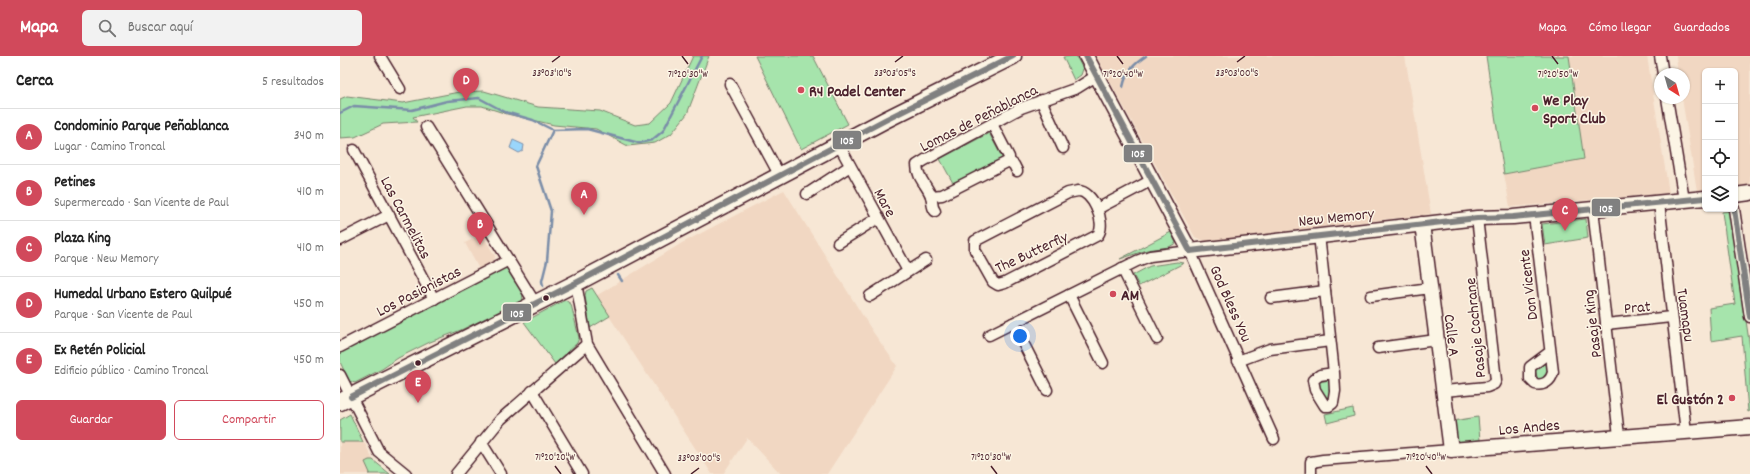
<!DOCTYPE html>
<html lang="es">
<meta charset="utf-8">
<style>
:root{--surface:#fff;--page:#f2f2f2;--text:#222;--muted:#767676;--line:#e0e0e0;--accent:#d1495b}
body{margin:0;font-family:Dekko,sans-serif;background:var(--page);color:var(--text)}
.controls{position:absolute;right:12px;top:12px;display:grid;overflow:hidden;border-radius:6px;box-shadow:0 1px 3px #0004}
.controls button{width:36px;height:36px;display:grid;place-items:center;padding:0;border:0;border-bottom:1px solid var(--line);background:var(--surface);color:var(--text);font:20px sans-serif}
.compass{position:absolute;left:1314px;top:12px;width:36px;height:36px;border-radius:50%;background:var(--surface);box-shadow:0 1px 3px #0004;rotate:143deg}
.you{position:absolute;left:680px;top:280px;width:14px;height:14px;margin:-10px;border:3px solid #fff;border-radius:50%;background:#1a73e8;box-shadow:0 0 0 6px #1a73e833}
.badge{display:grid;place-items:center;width:26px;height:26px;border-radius:50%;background:var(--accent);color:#fff;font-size:13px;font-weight:700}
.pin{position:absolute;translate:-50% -33px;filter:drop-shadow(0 1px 2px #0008)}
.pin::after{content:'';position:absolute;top:21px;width:14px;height:12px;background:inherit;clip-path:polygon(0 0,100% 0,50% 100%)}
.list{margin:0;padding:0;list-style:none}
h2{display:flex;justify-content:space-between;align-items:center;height:52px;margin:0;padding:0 16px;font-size:17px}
h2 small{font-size:13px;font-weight:400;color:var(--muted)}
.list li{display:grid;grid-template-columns:26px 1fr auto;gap:12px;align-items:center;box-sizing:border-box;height:56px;padding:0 16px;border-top:1px solid var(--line)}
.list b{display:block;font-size:15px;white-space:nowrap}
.list p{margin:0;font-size:13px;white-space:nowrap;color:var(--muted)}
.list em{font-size:13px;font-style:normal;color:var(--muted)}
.actions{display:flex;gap:8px;padding:12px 16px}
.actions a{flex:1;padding:9px 0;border:1px solid var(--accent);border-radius:6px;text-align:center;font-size:14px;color:var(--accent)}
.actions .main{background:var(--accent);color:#fff}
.icon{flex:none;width:22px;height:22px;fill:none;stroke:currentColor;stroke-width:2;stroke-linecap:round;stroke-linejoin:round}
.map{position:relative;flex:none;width:1410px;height:418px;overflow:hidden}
header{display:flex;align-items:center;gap:24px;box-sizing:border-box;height:56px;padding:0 20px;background:var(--accent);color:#fff}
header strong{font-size:19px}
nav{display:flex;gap:22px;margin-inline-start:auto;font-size:14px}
.search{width:280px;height:36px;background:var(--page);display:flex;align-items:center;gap:10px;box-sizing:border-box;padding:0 14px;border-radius:6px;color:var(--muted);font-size:15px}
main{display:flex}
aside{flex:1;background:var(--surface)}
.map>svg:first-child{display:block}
.built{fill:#f1d7c2}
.green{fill:#a6e4ac;stroke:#78826c}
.water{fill:#9ad6fb;stroke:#7a8da8}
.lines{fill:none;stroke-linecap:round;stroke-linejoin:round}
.stream{stroke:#7a8da8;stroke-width:2.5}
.street-casing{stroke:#4a1f2b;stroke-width:13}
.secondary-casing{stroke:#4a1f2b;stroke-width:17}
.primary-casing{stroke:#4a1f2b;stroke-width:19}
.street{stroke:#fcf5e5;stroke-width:10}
.secondary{stroke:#fcf5e5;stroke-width:14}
.primary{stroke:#fcf5e5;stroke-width:16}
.bus-1-casing{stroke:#fcf5e5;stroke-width:9}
.bus-1{stroke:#808080;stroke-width:6}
.ticks{fill:none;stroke:#4a1f2b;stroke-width:1.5}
.poi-dot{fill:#d1495b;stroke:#fcf5e5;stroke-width:1.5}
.bus-dot{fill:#4a1f2b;stroke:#fcf5e5;stroke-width:1.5}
.labels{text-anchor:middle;stroke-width:3;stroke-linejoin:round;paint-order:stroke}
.poi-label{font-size:16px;font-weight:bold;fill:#4a1f2b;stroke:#fcf5e5;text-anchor:start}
.street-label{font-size:16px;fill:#4a1f2b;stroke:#fcf5e5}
.ticks-label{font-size:10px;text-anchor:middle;fill:#4a1f2b;stroke:#fcf5e5;stroke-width:3;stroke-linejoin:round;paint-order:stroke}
.line-badge{stroke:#fcf5e5;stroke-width:1.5}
.badge-label{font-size:11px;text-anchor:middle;font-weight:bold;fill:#fff}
</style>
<header>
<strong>Mapa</strong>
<div class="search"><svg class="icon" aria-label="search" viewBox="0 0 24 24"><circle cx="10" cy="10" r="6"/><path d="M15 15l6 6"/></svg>Buscar aquí</div>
<nav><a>Mapa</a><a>Cómo llegar</a><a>Guardados</a></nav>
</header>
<main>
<aside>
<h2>Cerca<small>5 resultados</small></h2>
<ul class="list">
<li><span class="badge">A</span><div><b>Condominio Parque Peñablanca</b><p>Lugar · Camino Troncal</p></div><em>340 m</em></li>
<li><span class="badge">B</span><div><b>Petines</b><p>Supermercado · San Vicente de Paul</p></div><em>410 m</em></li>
<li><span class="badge">C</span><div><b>Plaza King</b><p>Parque · New Memory</p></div><em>410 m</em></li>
<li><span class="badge">D</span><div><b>Humedal Urbano Estero Quilpué</b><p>Parque · San Vicente de Paul</p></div><em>450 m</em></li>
<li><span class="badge">E</span><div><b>Ex Retén Policial</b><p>Edificio público · Camino Troncal</p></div><em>450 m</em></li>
</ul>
<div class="actions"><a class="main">Guardar</a><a>Compartir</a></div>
</aside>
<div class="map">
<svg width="1410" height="418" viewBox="0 0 1410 418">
<rect width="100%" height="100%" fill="#f7e7d5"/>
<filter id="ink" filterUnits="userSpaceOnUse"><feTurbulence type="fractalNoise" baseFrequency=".025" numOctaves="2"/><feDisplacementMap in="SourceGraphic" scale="8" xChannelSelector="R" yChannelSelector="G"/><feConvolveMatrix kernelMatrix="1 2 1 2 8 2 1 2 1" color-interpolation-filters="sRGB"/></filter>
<g filter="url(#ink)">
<g class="built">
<polygon points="756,0 1065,0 1091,158 865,185 855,181"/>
<polygon points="1229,0 1307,0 1329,137 1170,151 1164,118 1244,103"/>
<polygon points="1336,0 1410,0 1410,129 1395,131 1395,15 1365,15 1365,134 1357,135 1342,42 1344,42 1344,18 1338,18"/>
<polygon points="444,134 533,276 557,310 487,418 441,418 407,382 383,418 372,418 256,240 342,187"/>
<polygon points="142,178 155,200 154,205 139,213 125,187"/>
<polygon points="10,358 33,404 40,410 28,418 0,418 0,364"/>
</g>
<g class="green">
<polygon points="353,0 369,0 347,58 331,78 315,87 288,90 256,73 214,69 167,58 142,50 127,50 73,61 77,66 43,68 15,81 0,82 0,43 7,40 63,47 119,36 144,35 198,51 260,55 295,69 310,67 331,47"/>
<polygon points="415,0 473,0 508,68 461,93"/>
<polygon points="736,0 743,13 741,19 734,24 723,1"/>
<polygon points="1146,0 1229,0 1244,103 1164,118"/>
<polygon points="649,77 663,103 613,127 600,103"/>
<polygon points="1390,155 1410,292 1410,355 1408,356 1402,280 1371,285 1369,252 1395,248 1382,156"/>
<polygon points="1246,163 1248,182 1205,189 1202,168"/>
<polygon points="831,176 836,187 829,191 807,194 780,203"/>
<polygon points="837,206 844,207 799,230 793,219 810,210"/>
<path d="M163,210C173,215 183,233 183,244L121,274L90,286L58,302L42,313L15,327L9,325L0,306V295Z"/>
<polygon points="252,232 270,260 250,272 245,240 246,235"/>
<polygon points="225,244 231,248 239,282 237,287 215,308 184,266"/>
<polygon points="1208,308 1208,318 1204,323 1198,323 1195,315 1200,309"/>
<polygon points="990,324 991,345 987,346 983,344 978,326"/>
<polygon points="1013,352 1014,360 987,367 985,358"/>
<polygon points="10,358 23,386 0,386 0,364"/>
<polygon points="1138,361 1140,384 1116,387 1113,365"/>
<polygon points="29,404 33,404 50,418 28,418 30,417 25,406"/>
</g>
<polygon class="water" points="173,84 184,89 183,95 179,97 170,92"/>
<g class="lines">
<g class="stream">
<path d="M783,31C786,16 794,8 806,0"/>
<polyline points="0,57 14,50 72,54 107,45 139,42 165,56 193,64 213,74 247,73 299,87 312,84 323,75 362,0"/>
<polyline points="278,219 282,225"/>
<polyline points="203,230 202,225 207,205 211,155 196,110 213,74"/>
</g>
<g class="street-casing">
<g id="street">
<polyline points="40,0 60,33"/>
<polyline points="1320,0 1323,18"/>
<polyline points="390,28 440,120"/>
<polyline points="1327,42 1344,144"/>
<polyline points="701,44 723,92"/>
<polyline points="652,68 669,101 669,105 674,109 677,115"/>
<polyline points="86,71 195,247"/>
<polyline points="499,89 568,215"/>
<polyline points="14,94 94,243"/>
<path d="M738,135C752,134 767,167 758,179L665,227L658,229L653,226L635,194V185L728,137Z"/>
<polyline points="467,138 510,110"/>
<polyline points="591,140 602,139 669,105"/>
<polyline points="1319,147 1346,376"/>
<polyline points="757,153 812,124"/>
<polyline points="1253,153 1279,380"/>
<polyline points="1394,153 1410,261"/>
<path d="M595,155C591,150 593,146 591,140C587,129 577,122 577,109L585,104L681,52L737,32L756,20"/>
<path d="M1194,159L1213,316C1211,325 1204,330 1195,328L1190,323V311L1210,296"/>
<polyline points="979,179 994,317 995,335 993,347 989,350 985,350 975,334 973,324 980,319 994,317"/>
<polyline points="0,184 49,159"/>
<polyline points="498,187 538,162"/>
<polyline points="782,212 817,283"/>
<polyline points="236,227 247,288 325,418"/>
<polyline points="729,239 763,307"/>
<polyline points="530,240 586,204"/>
<polyline points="1031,240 1090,232"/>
<polyline points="931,242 985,235"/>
<polyline points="673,267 707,334"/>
<polyline points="1266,268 1331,261"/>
<polyline points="649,279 797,205 810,200 850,195 934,383"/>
<polyline points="0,291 169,204"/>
<polyline points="1038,292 1096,284"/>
<polyline points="898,305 930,293 990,285"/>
<polyline points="0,319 39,396 66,418"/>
<polyline points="192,335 242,418"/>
<polyline points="1104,335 1147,331 1154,328 1156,324 1137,162"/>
<polyline points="141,386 161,418"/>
<polyline points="116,418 161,363 247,288"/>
<polyline points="971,418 971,406 983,404 1111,394"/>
</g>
</g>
<g class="secondary-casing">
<g id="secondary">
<polyline points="746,0 850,195 1137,162 1173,161 1365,142"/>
<polyline points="1395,139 1410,137"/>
<polyline points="1082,168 1111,394 1410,371"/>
</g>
</g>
<g class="primary-casing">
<polyline id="primary" points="0,346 236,227 545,64 673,0"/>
</g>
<use href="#street" class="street"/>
<use href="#secondary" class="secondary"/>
<use href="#primary" class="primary"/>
<g class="bus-1-casing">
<g id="bus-1">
<polyline points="746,0 850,195"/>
<polyline points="1394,153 1410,261"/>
<polyline points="850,195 1137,162 1173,161 1365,142"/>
<polyline points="11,341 236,227 545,64 673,0"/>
</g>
</g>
<use href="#bus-1" class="bus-1"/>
</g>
</g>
<path class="ticks" d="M342,0L348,8M777,0L783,8M1212,0L1218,8M212,6L220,0M555,6L563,0M897,6L905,0M215,410L221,418M651,410L657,418M1086,410L1092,418M351,418L359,412"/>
<g class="poi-dot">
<circle cx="461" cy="34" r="4"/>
<circle cx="1195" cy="52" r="4"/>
<circle cx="773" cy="238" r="4"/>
<circle cx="1392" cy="342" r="4"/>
</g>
<g class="bus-dot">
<circle cx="206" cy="242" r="3.5"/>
<circle cx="78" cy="307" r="3.5"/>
</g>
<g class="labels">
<g class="poi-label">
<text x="469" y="40">R4 Padel Center</text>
<text x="1203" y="49">We Play<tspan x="1203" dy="18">Sport Club</tspan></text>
<text x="781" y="244">AM</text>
<text x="1384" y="348" text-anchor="end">El Gustón 2</text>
</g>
<g class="street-label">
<text transform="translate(638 61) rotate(-27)" y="6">Lomas de Peñablanca</text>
<text transform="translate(546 146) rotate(62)" y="6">Mare</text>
<text transform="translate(996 160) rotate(-6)" y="6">New Memory</text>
<text transform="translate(67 161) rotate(62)" y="6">Las Carmelitas</text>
<text transform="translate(691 195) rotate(-25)" y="6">The Butterfly</text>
<text transform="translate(1187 229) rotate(-97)" y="6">Don Vicente</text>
<text transform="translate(78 234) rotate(-27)" y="6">Los Pasionistas</text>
<text transform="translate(892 247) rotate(66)" y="6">God Bless You</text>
<text transform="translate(1297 250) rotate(-5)" y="6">Prat</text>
<text transform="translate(1347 259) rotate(82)" y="6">Tuamapu</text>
<text transform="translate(1251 268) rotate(-97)" y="6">Pasaje King</text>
<text transform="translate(1134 272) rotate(-96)" y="6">Pasaje Cochrane</text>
<text transform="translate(1113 279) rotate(83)" y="6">Calle A</text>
<text transform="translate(1189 370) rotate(-5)" y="6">Los Andes</text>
</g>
</g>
<g class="ticks-label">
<text x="555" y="20">33°03'05"S</text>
<text x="897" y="20">33°03'00"S</text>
<text x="212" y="20">33°03'10"S</text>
<text x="348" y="21">71°20'30"W</text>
<text x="783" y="21">71°20'40"W</text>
<text x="1218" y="21">71°20'50"W</text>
<text x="215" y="404">71°20'20"W</text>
<text x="651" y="404">71°20'30"W</text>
<text x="1086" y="404">71°20'40"W</text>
<text x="359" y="405">33°03'00"S</text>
</g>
<g class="line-badge">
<rect x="492" y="74" width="30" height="20" rx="4" fill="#808080"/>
<rect x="783" y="88" width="30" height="19" rx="4" fill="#808080"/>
<rect x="1251" y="142" width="30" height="19" rx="4" fill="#808080"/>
<rect x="162" y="247" width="30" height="19" rx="4" fill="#808080"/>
</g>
<g class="badge-label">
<text x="507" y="88">105</text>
<text x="798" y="101">105</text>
<text x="1266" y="156">105</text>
<text x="177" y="261">105</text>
</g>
</svg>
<div class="controls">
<button>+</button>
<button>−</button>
<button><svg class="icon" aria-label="locate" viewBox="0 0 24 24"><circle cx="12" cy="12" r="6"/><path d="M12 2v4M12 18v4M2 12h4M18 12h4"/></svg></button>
<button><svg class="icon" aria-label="layers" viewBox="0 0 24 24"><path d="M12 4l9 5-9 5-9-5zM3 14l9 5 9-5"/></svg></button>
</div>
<svg class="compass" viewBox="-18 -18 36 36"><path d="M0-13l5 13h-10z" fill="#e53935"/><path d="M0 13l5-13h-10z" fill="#767676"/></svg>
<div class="you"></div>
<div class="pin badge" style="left:244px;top:159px">A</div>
<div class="pin badge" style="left:140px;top:189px">B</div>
<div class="pin badge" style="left:1225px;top:175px">C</div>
<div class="pin badge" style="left:126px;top:45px">D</div>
<div class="pin badge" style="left:78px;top:347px">E</div>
</div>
</main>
